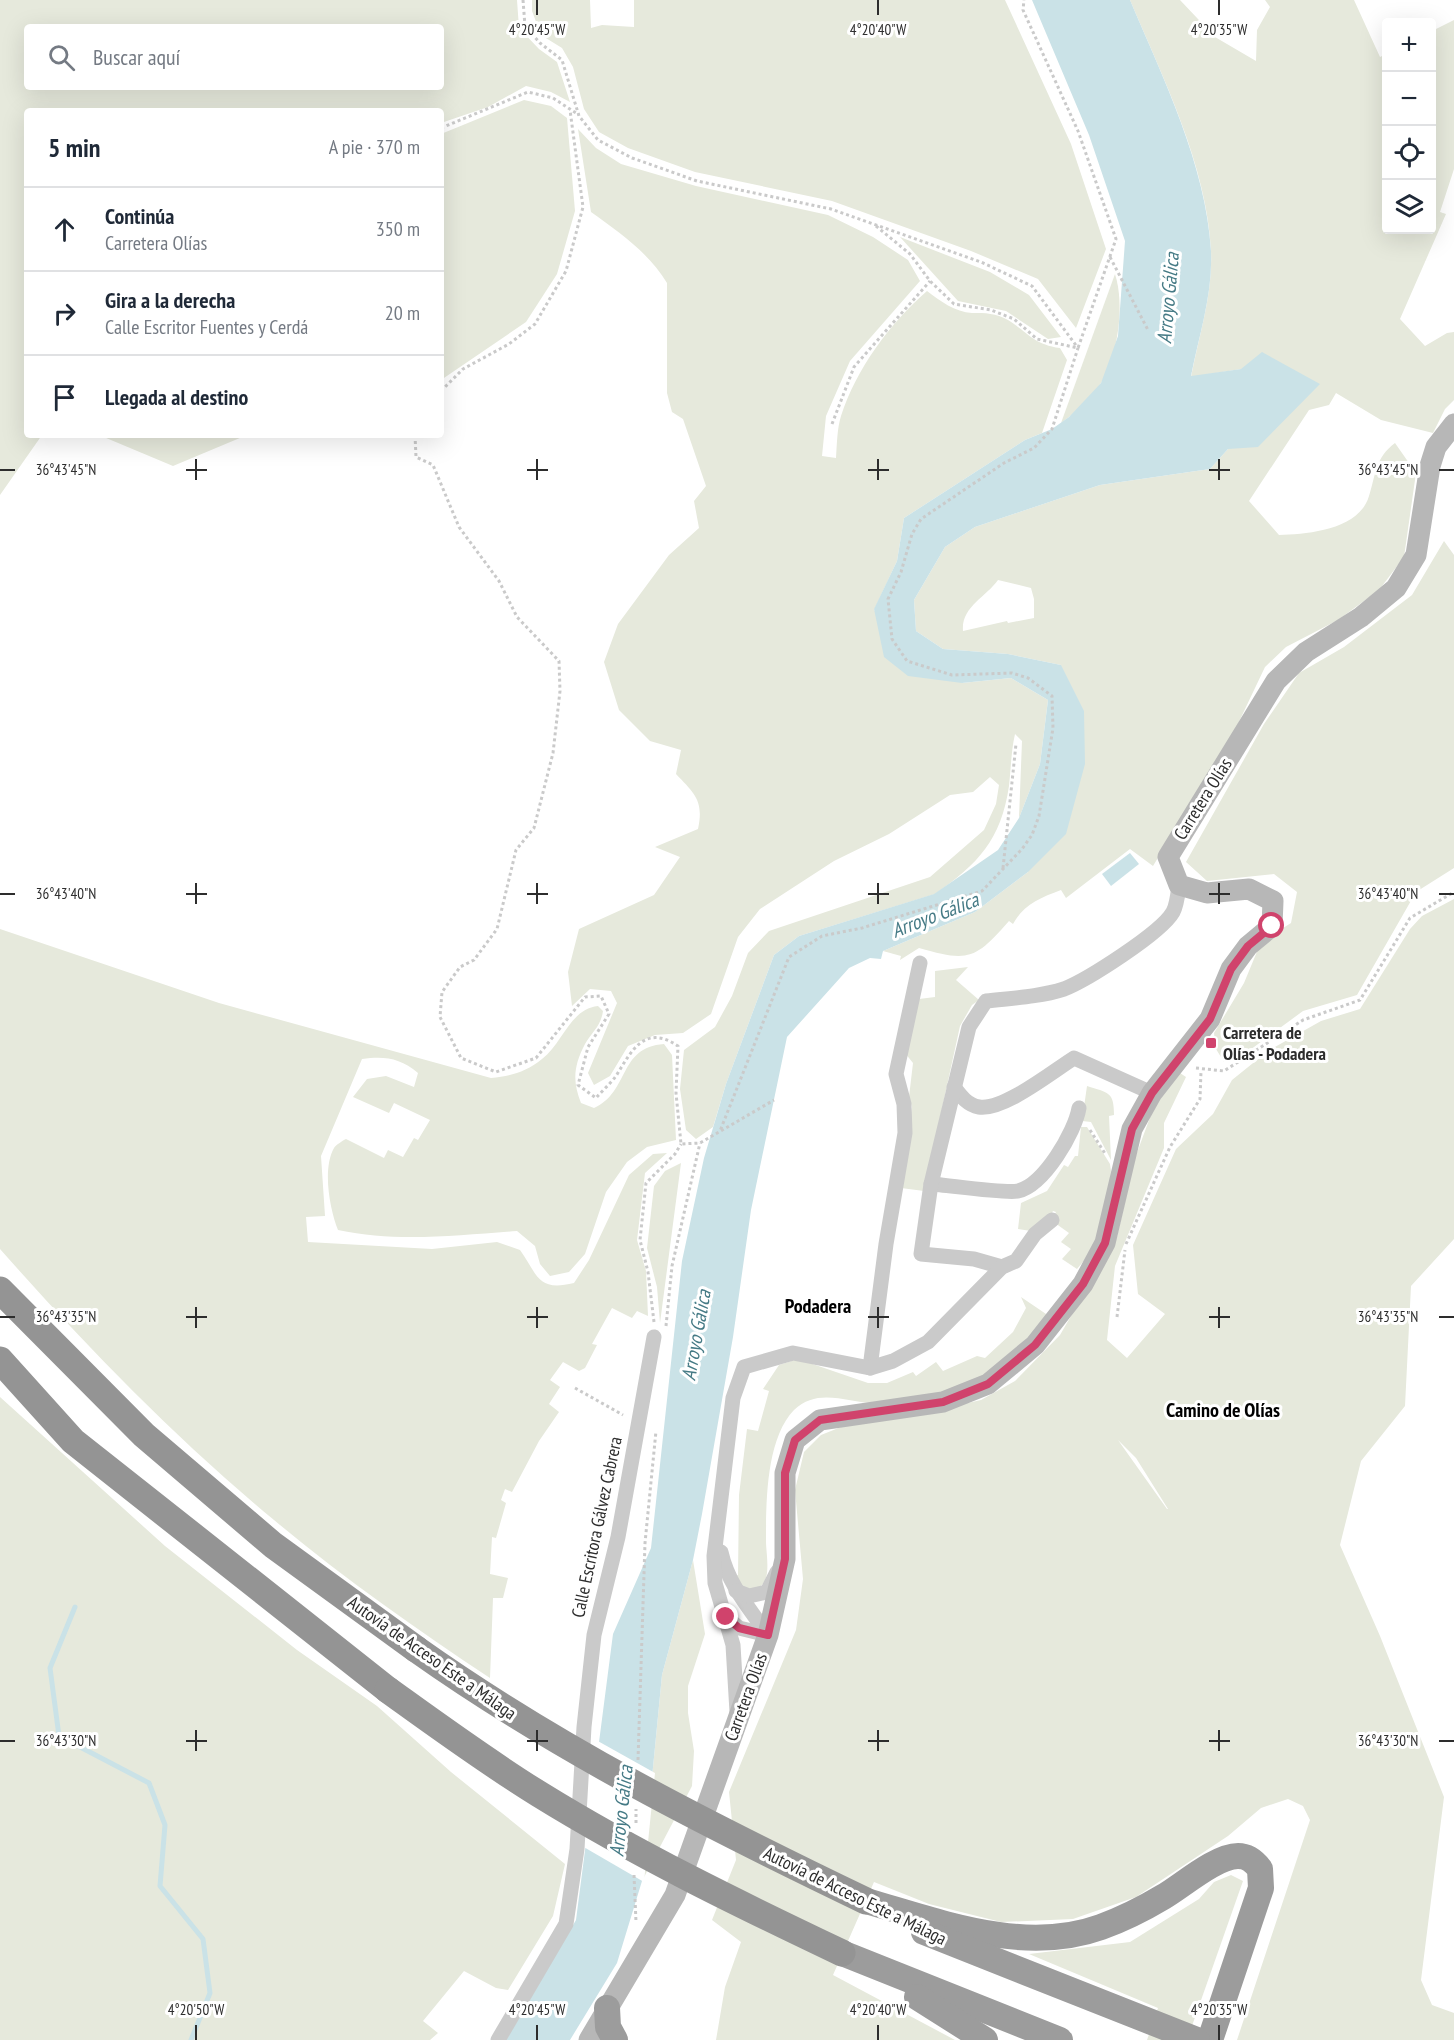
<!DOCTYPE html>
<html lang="es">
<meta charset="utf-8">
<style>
:root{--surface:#fff;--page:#f2f2f3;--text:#1f2937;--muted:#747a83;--line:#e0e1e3}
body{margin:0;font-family:"PT Sans Narrow",sans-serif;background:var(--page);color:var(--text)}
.controls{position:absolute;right:18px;top:18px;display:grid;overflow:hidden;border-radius:6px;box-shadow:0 6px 24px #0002}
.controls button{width:54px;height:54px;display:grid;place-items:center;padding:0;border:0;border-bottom:2px solid var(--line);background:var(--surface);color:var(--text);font:30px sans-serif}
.stop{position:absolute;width:18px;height:18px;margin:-14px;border:4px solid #d0436c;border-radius:50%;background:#fff}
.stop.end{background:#d0436c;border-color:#fff;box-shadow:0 2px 6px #0008}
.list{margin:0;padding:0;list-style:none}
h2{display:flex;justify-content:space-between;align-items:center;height:78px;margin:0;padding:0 24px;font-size:26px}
h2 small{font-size:20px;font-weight:400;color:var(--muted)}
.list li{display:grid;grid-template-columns:39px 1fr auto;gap:18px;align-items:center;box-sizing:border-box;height:84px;padding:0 24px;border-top:2px solid var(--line)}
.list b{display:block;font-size:22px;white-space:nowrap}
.list p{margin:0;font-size:20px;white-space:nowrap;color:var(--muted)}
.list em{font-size:20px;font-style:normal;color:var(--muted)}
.icon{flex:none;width:33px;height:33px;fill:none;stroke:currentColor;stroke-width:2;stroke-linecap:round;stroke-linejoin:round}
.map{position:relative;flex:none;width:1454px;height:2040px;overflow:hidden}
.search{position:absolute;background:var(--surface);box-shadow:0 6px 24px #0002;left:24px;top:24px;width:420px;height:66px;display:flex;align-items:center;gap:15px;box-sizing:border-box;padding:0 21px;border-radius:6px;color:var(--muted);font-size:22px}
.panel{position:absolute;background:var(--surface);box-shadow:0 6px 24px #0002;left:24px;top:108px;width:420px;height:330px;border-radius:6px}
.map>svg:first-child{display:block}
.green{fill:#e6e9dc;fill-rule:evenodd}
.water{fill:#cae2e7}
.pier{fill:#fff}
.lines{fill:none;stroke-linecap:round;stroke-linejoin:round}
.stream{stroke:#cae2e7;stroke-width:5}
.path{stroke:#cacaca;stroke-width:3;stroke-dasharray:3 3;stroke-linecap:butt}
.minor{stroke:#cacaca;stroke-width:15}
.secondary{stroke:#b7b7b7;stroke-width:21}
.trunk{stroke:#9c9c9c;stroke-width:26}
.motorway{stroke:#949494;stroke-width:27}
.motorway-bridge{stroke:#949494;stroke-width:27}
.route{stroke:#d0436c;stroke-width:8}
.ticks{fill:none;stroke:#2d2d2d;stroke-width:2}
.poi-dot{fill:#d0436c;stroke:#fff;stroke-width:2}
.labels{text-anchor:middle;stroke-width:6;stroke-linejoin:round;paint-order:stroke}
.street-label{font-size:18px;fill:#2d2d2d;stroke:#fff}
.poi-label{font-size:18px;font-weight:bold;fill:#2d2d2d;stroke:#fff;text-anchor:start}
.water-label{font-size:20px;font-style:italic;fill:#457a85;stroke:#fff}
.neighbourhood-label{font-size:20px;font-weight:bold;fill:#000;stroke:#fff}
.ticks-label{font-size:15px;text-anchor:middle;fill:#2d2d2d;stroke:#fff;stroke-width:6;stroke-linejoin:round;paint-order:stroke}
</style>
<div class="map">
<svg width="1454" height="2040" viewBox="0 0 1454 2040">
<rect width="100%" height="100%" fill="#fff"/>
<g class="green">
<path d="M0,0H517L519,28L539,49L557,62L570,102L551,92L526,86L488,107L441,123V111H27V435H42L0,495ZM27,27H441V87H27Z"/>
<polygon points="532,0 590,0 591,28 602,25 634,27 634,0 1005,0 1071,144 1106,249 1076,328 1038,279 971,251 832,201 695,172 628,148 599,132 584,109 573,67 562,48 541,35 532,11"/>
<path d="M1130,0H1180L1215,37L1256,61L1257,30L1270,7L1265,0H1354L1380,57L1386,54V230H1432V31L1454,20V169L1440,212L1446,214L1400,319L1425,346L1447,333L1454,332V400L1445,409L1433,433L1381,420L1336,393L1329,405L1309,410L1249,501L1279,535C1308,534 1359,530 1369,496C1376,474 1375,458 1395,443L1416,473L1404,557L1379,590L1338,620L1286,647L1265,667L1235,730L1153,866L1130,849L1066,898L1061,890C1040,898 1024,904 1013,924L1009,921C975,960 968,962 919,948L900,960L901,956L883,951L975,912L1028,872L1061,665L1008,654L943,649L916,631L914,600L945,547L975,527L1100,485L1210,469L1228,449L1241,369L1191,377C1199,335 1213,294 1211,251C1207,166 1163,78 1130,0ZM998,580L1031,588L1034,599V618L1008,623L1007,621L963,631C961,607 986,597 998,580Z"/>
<polygon points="524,100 551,106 567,118 575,211 557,274 526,322 441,380 441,134"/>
<path d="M578,129L596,148L621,164L696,186L828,215L873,237L908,260L920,281L850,361L826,416L822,456L836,458C837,444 837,429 841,416C856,369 890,323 927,291C940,301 955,312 972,313C985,313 996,313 1008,320C1029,333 1033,344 1060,348L1067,360L1042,433L1025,440L904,518L897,561L874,610L962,683L1011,678L1048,700L1040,764L1019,818L1022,741L1015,734C1011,751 1011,769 1009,786C1001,840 978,864 935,894L799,936L774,955L726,1084L713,1127L696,1139L686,1130L680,1089L684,1050L715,1027L732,996L748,953L769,931L930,877L984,830L996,804L999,785L990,777L973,792L950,795L889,834L834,861L760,909L738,937L711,1014L683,1033L655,1035L628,1046L610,1076L594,1085L588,1073L617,1003L611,991L590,989L572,1006L568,972L579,929L654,895L680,857L655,847L698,829C704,801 695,794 676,774L681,750L650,741L619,710L604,662L618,624L669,555L699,528L694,501L706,486L683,419L672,412L667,393V283C649,253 619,232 591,212Z"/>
<polygon points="900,237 990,272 1029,295 1061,337 1048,339 1006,311 958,301"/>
<path d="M1115,274C1125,305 1118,355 1101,383C1092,397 1074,414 1061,423Z"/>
<polygon points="99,435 247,435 173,466"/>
<polygon points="1444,541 1454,555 1454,868 1416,892 1357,995 1303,1011 1235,1061 1224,1062 1216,1049 1214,1033 1244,983 1261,942 1291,923 1297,892 1274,874 1207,881 1186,862 1264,724 1299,673 1344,647 1412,595"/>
<path d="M1454,899V1239L1411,1286L1405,1406L1361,1461L1340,1545L1380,1636L1444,1797L1421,1980L1432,2005L1454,2013V2040H1237L1310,1820L1303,1806L1288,1799L1261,1808L1228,1836L1136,1897L1073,1919L1001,1922L929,1904L874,1882L833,1975L955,2040H716L725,1987L741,1942L712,1920L736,1860L729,1792L796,1630L803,1579L795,1490L804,1452L821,1435L846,1425L932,1411L981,1400L1015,1381L1060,1335L1117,1237L1135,1158L1155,1104L1180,1073L1186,1077L1164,1123V1148L1115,1266L1107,1340L1127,1358L1165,1314L1138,1294L1133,1245L1176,1149L1213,1114L1232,1080L1268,1051L1321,1021L1360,1009L1410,929L1422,916ZM1118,1440L1136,1458L1168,1509H1167Z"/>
<path d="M0,929L219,1003L491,1078C511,1076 526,1072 542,1059C563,1043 570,1009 598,1006L603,1011C601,1026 592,1032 585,1044C574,1065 572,1081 581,1103L594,1108C630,1092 618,1047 664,1044L672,1055L676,1140L647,1147L627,1162L606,1192L585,1254L569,1272L550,1276L540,1264L535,1246L517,1231C457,1235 398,1243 338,1230C330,1210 322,1169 334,1148C336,1145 342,1141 346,1139L384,1158L388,1150L403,1157L414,1138L418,1140L430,1120L394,1103L389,1113L353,1097L367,1079L386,1076L414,1087L418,1073C400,1058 385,1056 362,1059L321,1156L325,1216L306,1217L308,1242L432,1249L497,1242L520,1250C538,1275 537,1292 574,1283L589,1260L629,1175L653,1154L667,1153L645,1173L637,1240L646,1271L648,1316L637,1311L632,1318L612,1308L592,1344L597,1345L585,1368L579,1371L563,1362L550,1380L560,1387L549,1404L559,1412L539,1441L512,1492L505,1489L501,1500L506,1503L496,1538L492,1537L490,1574L508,1578L503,1598H493L490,1678C416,1629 342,1577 274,1520C175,1438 85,1345 0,1249Z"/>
<polygon points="968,967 956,980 979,1000 972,1005 960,1026 924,1191 901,1188 912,1107 909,1097 913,1063 905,1053 919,999 935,997 935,971"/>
<path d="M1087,1086C1108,1093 1114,1091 1114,1115L1109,1116L1111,1160L1091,1122L1082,1121Z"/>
<polygon points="1081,1127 1087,1127 1110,1164 1111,1171 1109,1192 1093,1250 1077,1269 1062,1259 1071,1249 1061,1242 1069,1233 1055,1223 1059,1218 1054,1216 1056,1212 1053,1211 1048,1220 1031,1231 1018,1229 1021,1203 1047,1191 1064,1165 1068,1167 1075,1156 1078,1156"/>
<polygon points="681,1163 660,1323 657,1287 647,1248 654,1186 665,1171"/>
<path d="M1021,1297L1049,1316C1026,1341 996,1377 963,1389C948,1394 893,1403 877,1403C849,1404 819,1386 794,1410C766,1439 766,1502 766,1541C766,1553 771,1576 762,1585C758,1590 750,1589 745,1590L734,1576L738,1575L739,1495L747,1429L758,1431L769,1391L763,1389L779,1365L798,1359L868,1383H887L913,1372L916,1376L936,1362L943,1371L977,1356L985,1358L1013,1332L1026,1308Z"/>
<polygon points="0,1397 165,1546 297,1650 377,1706 451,1772 565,1864 553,1916 508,1990 496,1988 464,1971 423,2021 438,2033 430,2040 0,2040"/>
<polygon points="693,1560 705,1634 688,1686 688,1713 694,1751 692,1786 642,1881 662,1675"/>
<polygon points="1231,1875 1243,1881 1187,2040 1147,2040 1158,2008 1029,1954 1130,1942 1199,1899 1214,1882"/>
</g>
<g class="water">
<path d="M1032,0H1130C1163,78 1206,165 1211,251C1213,294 1199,335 1191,376L1241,369L1262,352L1320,384L1258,447L1228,449L1210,469L1100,485L975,527L945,547L914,600L916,631L943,649L1008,654L1061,665L1084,711L1085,764L1066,834L1028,872L975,912L883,951L881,959L870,958L849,968L787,1037L751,1210L733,1337L702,1514L693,1560L662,1675L642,1881L617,1963L570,2040H506L576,1920L613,1634L651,1548L682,1261L704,1158L726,1084L774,955L799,936L934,894L998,850L1019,818L1040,764L1048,700L1011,678L962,683L908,676L884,657L874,609L897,561L904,518L1025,440L1052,429L1069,417L1101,383L1118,336L1125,241L1089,135Z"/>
<polygon points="1130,853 1139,864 1111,886 1102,874"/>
</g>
<polygon class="pier" points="596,1740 655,1773 644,1882 582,1846"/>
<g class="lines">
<polyline class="stream" points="75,1607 50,1668 59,1736 149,1783 165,1825 160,1886 203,1939 210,1993 191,2040"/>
<g class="path">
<polyline points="523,0 525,26 540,43 562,60 579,116 598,140 632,158 697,181 831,209 981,262 1032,286 1078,348 1052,429 1034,448 1004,463 921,519 912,534 901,572 888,599 892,639 907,661 952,675 1012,673 1028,678 1052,696 1053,728 1039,816 1032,835 1022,849 982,891 862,928 822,936 789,957 720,1131"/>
<polyline points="441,128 528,92 553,98 579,115"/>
<polyline points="876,226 910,254 930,281 954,304 991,310 1014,319 1037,339 1078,348 1116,239 1078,131 1023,10 1024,0"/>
<polyline points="1110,257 1148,330"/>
<polyline points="441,391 463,369 509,344 535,324 566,271 583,207 570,110"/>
<polyline points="832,424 854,367 930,281"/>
<path d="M415,435L416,457L433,465L459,527L499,581L517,617L559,661L560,691L553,753L534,828L516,850L497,929L474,960L460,967L442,992L440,1017L461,1058L496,1072L536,1058L585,997L601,996L609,1014L588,1047L578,1085L596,1098C602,1091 610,1084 616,1076C631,1052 644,1023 678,1046L676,1093L681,1144L700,1143L774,1100"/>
<polyline points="1003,868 1016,744"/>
<polyline points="1196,1068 1224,1071 1303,1020 1360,1000 1410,918 1454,892"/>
<polyline points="1090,1130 1106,1155"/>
<polyline points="1126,1244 1170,1147 1200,1099 1201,1071"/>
<polyline points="1117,1317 1125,1250"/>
<polyline points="654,1322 648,1272 640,1240 646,1183 675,1154 681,1144"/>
<polyline points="666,1326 672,1266 700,1143"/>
<polyline points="575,1388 623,1415"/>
<polyline points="638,1760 645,1543 656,1431"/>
<polyline points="636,1823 636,1809"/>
<polyline points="634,1875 636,1922"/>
</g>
<g class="minor">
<path d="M954,1087C960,1095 967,1105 979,1107C1003,1111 1052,1072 1074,1058L1152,1093"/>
<path d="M931,1184C947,1185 1007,1194 1018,1191C1044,1185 1075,1132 1079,1108"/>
<path d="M1002,1267L974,1259L921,1254L931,1184L969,1027L986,1001C1012,998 1039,997 1064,989C1087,980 1161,933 1173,912C1177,905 1178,893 1179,885"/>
<polyline points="870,1368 886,1244 905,1133 904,1104 896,1074 920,963"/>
<path d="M721,1552C728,1584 749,1608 768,1635"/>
<polyline points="736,1591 749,1596 767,1592 777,1572"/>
<polyline points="726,1617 739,1628 768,1635"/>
<polyline points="737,1712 733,1645 715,1583 714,1556 733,1398 744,1367 793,1353 870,1368 893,1361 928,1342 1002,1267 1016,1261 1035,1234 1052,1220"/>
<polyline points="498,2040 566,1924 577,1849 584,1727 594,1635 618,1537 654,1337"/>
</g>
<polyline class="secondary" points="589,2040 675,1895 768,1635 785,1559 785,1473 795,1440 820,1420 943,1402 988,1384 1035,1345 1083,1284 1105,1243 1132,1129 1152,1093 1210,1019 1231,969 1248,946 1272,926 1273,901 1249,889 1207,893 1179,885 1168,857 1276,681 1306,652 1361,617 1396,588 1416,555 1430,466 1436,447 1454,424"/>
<g class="trunk">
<path d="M866,1901C940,1922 1024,1955 1101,1927C1123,1919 1143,1909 1163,1897C1182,1886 1216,1856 1238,1856C1248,1856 1254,1861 1260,1869L1261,1888L1210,2040"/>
<polyline points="924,1932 1197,2040"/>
<polyline points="842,1953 1060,2040"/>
<polyline points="917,1997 985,2040"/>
<polyline points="607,2008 608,2027 615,2040"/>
</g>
<g class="motorway">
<polyline points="0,1290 144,1435 273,1545 416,1649"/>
<polyline points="0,1360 73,1441 388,1690"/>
</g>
<g class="motorway-bridge">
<path d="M416,1649C557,1749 710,1826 866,1901"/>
<path d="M388,1690C438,1726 487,1762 539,1794C636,1854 739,1904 842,1953"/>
</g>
</g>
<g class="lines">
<polyline class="route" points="726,1617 739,1628 768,1635 785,1559 785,1473 795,1440 820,1420 943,1402 988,1384 1035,1345 1083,1284 1105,1243 1132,1129 1152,1093 1210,1019 1231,969 1248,946 1272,926"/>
</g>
<path class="ticks" d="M537,0V15M878,0V15M1219,0V15M196,459V480M537,459V480M878,459V480M1219,459V480M0,470H15M186,470H207M527,470H548M868,470H889M1209,470H1230M1439,470H1454M196,883V904M537,883V904M878,883V904M1219,883V904M0,894H15M186,894H207M527,894H548M868,894H889M1209,894H1230M1439,894H1454M196,1307V1328M537,1307V1328M878,1307V1328M1219,1307V1328M0,1317H15M186,1317H207M527,1317H548M868,1317H889M1209,1317H1230M1439,1317H1454M196,1730V1751M537,1730V1751M878,1730V1751M1219,1730V1751M0,1741H15M186,1741H207M527,1741H548M868,1741H889M1209,1741H1230M1439,1741H1454M196,2025V2040M537,2025V2040M878,2025V2040M1219,2025V2040"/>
<rect class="poi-dot" x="1205" y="1037" width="12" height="12" rx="3"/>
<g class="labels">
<g class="street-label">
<text transform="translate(1203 799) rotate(-58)" y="6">Carretera Olías</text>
<text transform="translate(597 1527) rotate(-78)" y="6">Calle Escritora Gálvez Cabrera</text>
<text transform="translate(432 1658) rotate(35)" y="6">Autovía de Acceso Este a Málaga</text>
<text transform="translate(746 1697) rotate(-70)" y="6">Carretera Olías</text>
<text transform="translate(855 1896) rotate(26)" y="6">Autovía de Acceso Este a Málaga</text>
</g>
<g class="poi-label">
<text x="1223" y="1039">Carretera de<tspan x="1223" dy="21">Olías - Podadera</tspan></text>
</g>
<g class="water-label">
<text transform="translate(1168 298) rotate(-85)" y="7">Arroyo Gálica</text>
<text transform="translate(935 915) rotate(-21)" y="7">Arroyo Gálica</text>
<text transform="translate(696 1335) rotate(-80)" y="7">Arroyo Gálica</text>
<text transform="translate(621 1811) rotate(-84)" y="7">Arroyo Gálica</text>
</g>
<g class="neighbourhood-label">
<text x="818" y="1313">Podadera</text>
<text x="1223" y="1417">Camino de Olías</text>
</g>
</g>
<g class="ticks-label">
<text x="537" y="35">4°20'45"W</text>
<text x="878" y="35">4°20'40"W</text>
<text x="1219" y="35">4°20'35"W</text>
<text x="66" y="475">36°43'45"N</text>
<text x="1388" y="475">36°43'45"N</text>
<text x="66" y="899">36°43'40"N</text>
<text x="1388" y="899">36°43'40"N</text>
<text x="66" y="1322">36°43'35"N</text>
<text x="1388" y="1322">36°43'35"N</text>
<text x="66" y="1746">36°43'30"N</text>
<text x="1388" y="1746">36°43'30"N</text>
<text x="196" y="2015">4°20'50"W</text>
<text x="537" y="2015">4°20'45"W</text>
<text x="878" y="2015">4°20'40"W</text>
<text x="1219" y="2015">4°20'35"W</text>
</g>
</svg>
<div class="controls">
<button>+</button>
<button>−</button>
<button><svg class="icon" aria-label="locate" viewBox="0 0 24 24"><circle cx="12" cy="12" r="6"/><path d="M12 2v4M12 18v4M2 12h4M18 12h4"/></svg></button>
<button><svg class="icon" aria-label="layers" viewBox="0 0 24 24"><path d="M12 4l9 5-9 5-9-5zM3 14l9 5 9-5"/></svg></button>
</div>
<div class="stop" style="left:1272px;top:926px"></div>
<div class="stop end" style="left:726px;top:1617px"></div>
<div class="search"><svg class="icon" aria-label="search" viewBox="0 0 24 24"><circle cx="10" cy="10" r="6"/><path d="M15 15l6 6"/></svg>Buscar aquí</div>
<section class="panel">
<h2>5 min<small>A pie · 370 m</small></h2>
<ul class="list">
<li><svg class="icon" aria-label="ahead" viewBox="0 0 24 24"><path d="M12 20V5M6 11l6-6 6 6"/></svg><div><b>Continúa</b><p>Carretera Olías</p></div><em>350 m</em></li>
<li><svg class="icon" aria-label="right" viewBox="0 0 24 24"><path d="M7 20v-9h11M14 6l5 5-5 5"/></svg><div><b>Gira a la derecha</b><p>Calle Escritor Fuentes y Cerdá</p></div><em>20 m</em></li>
<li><svg class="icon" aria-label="arrive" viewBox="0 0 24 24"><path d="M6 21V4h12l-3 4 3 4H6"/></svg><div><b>Llegada al destino</b></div></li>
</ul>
</section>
</div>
